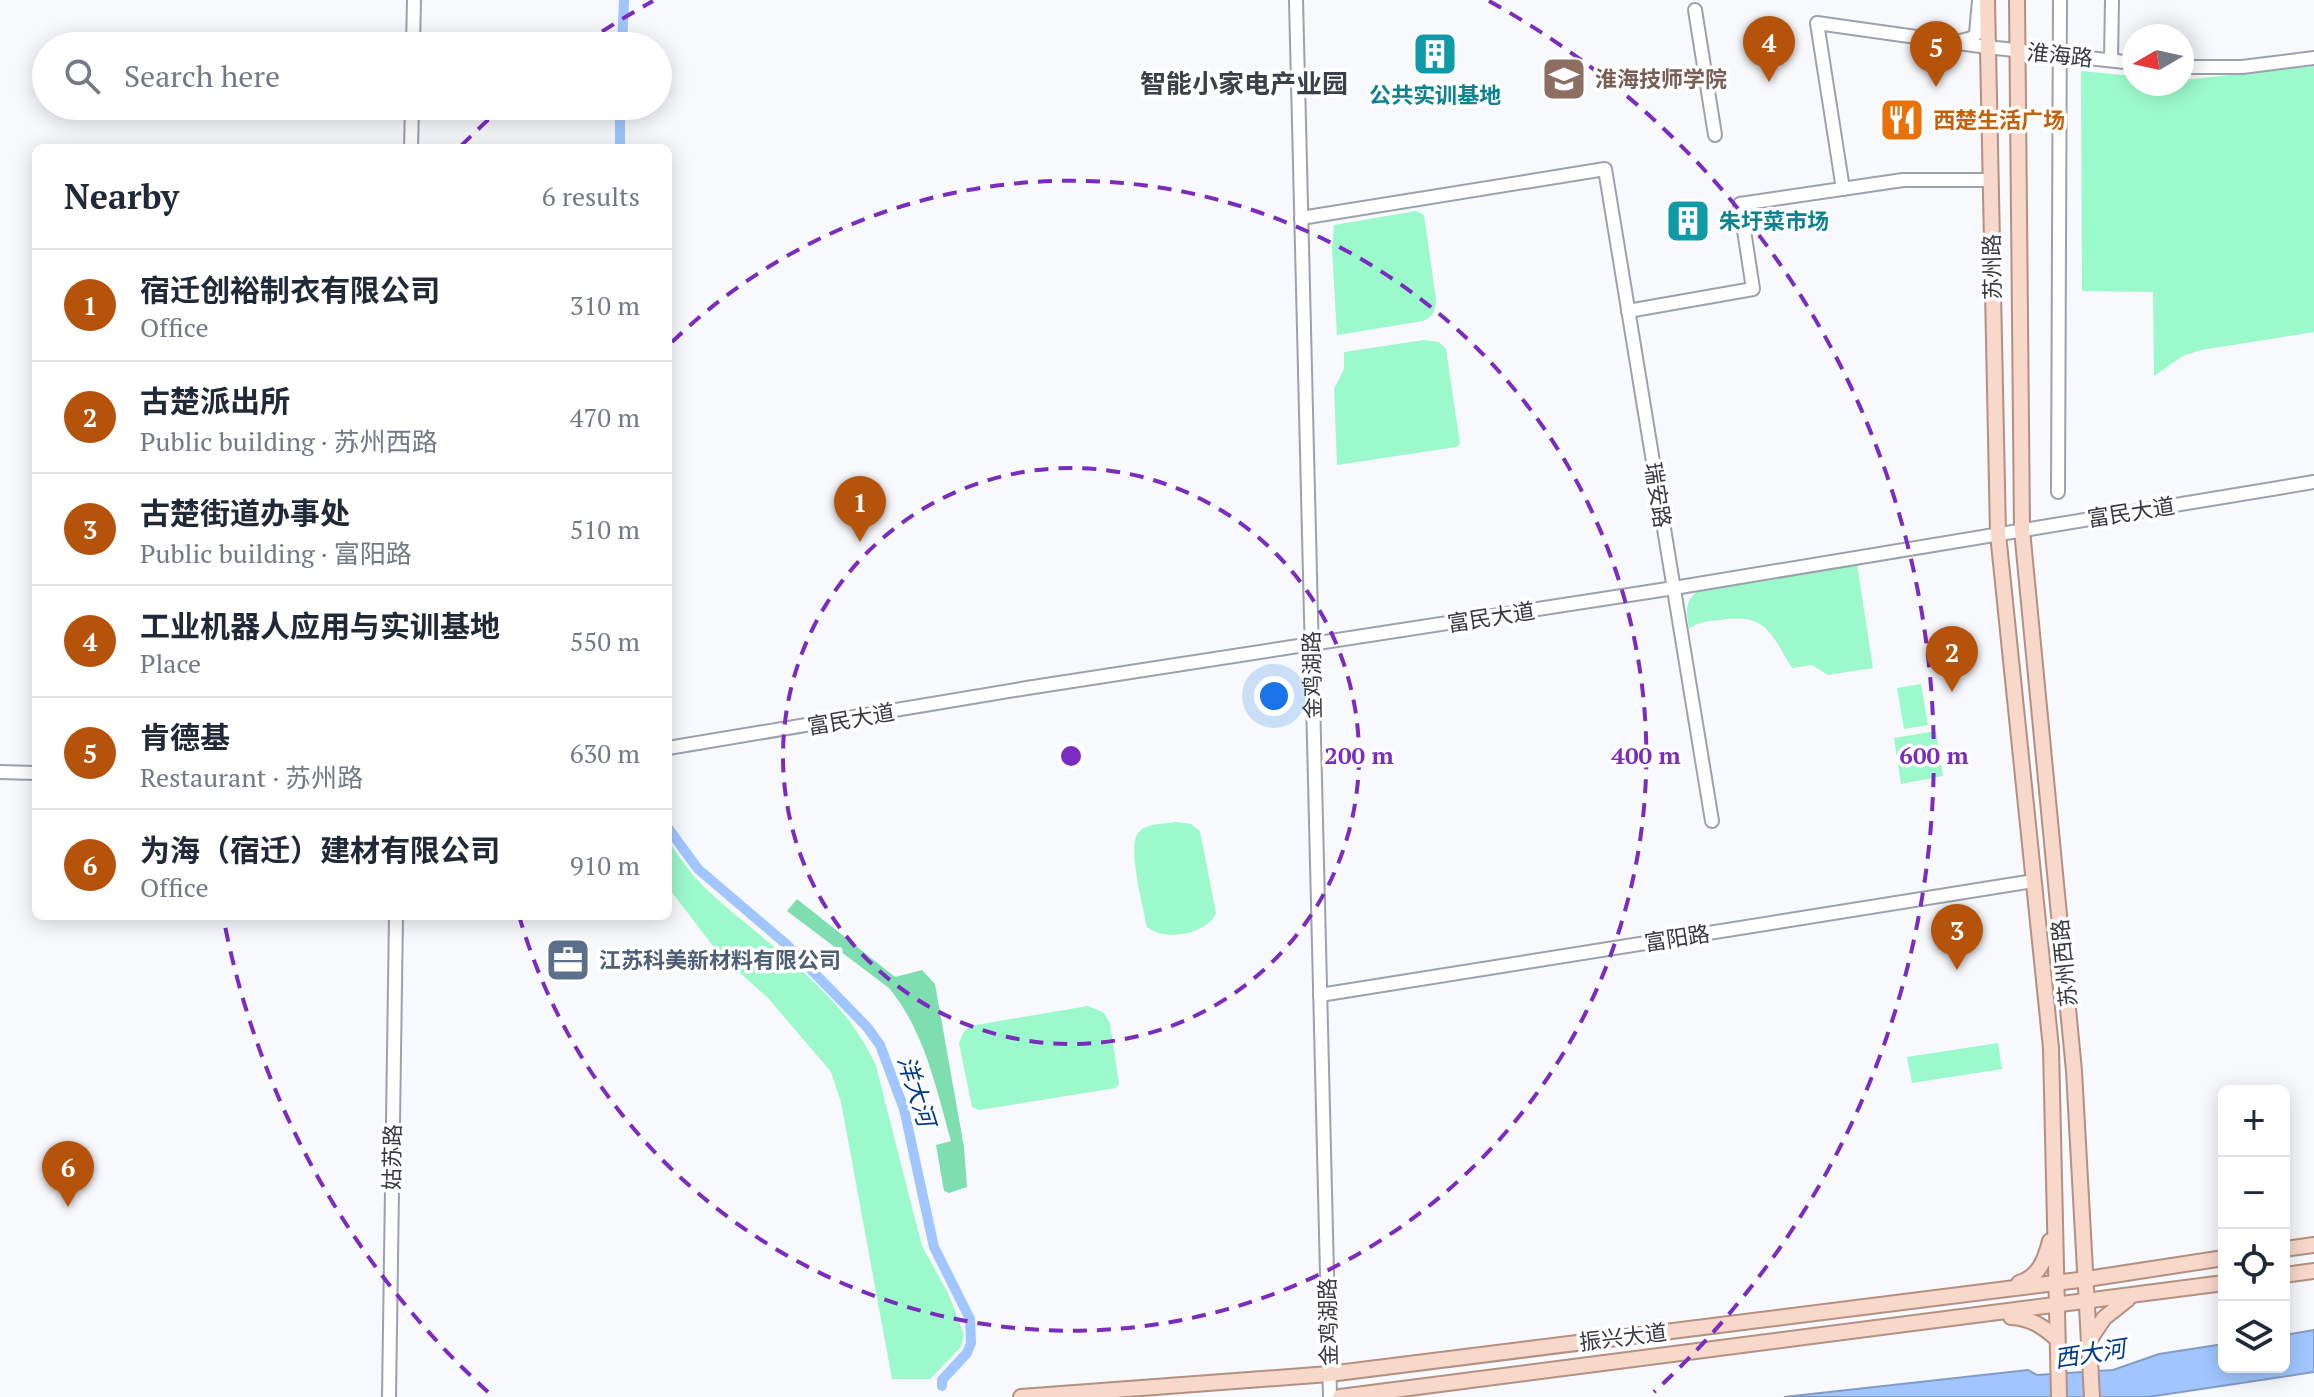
<!DOCTYPE html>
<meta charset="utf-8">
<style>
:root{--surface:#fff;--page:#f2f2f3;--text:#1f2937;--muted:#747a83;--line:#e0e1e3;--accent:#b45309}
body{margin:0;font-family:"PT Serif","Noto Sans SC",serif;background:var(--page);color:var(--text)}
.controls{position:absolute;right:24px;bottom:24px;display:grid;overflow:hidden;border-radius:12px;box-shadow:0 4px 20px #0003}
.controls button{width:72px;height:72px;display:grid;place-items:center;padding:0;border:0;border-bottom:2px solid var(--line);background:var(--surface);color:var(--text);font:40px sans-serif}
.compass{position:absolute;left:2122px;top:24px;width:72px;height:72px;border-radius:50%;background:var(--surface);box-shadow:0 4px 20px #0003;rotate:261deg}
.you{position:absolute;left:1274px;top:696px;width:28px;height:28px;margin:-20px;border:6px solid #fff;border-radius:50%;background:#1a73e8;box-shadow:0 0 0 12px #1a73e833}
.badge{display:grid;place-items:center;width:52px;height:52px;border-radius:50%;background:var(--accent);color:#fff;font-size:26px;font-weight:700}
.pin{position:absolute;translate:-50% -66px;filter:drop-shadow(0 2px 4px #0008)}
.pin::after{content:'';position:absolute;top:42px;width:28px;height:24px;background:inherit;clip-path:polygon(0 0,100% 0,50% 100%)}
.list{margin:0;padding:0;list-style:none}
h2{display:flex;justify-content:space-between;align-items:center;height:104px;margin:0;padding:0 32px;font-size:34px}
h2 small{font-size:26px;font-weight:400;color:var(--muted)}
.list li{display:grid;grid-template-columns:52px 1fr auto;gap:24px;align-items:center;box-sizing:border-box;height:112px;padding:0 32px;border-top:2px solid var(--line)}
.list b{display:block;font-size:30px;white-space:nowrap}
.list p{margin:0;font-size:26px;white-space:nowrap;color:var(--muted)}
.list em{font-size:26px;font-style:normal;color:var(--muted)}
.icon{flex:none;width:44px;height:44px;fill:none;stroke:currentColor;stroke-width:2;stroke-linecap:round;stroke-linejoin:round}
.map{position:relative;flex:none;width:2314px;height:1397px;overflow:hidden}
.search{position:absolute;background:var(--surface);box-shadow:0 4px 20px #0003;left:32px;top:32px;width:640px;height:88px;display:flex;align-items:center;gap:20px;box-sizing:border-box;padding:0 28px;border-radius:44px;color:var(--muted);font-size:30px}
.panel{position:absolute;background:var(--surface);box-shadow:0 4px 20px #0003;left:32px;top:144px;width:640px;height:776px;border-radius:12px}
.map>svg:first-child{display:block}
.green{fill:#9cf9cb}
.forest{fill:#7fdeb0}
.water{fill:#a1c6ff;stroke:#829cc5;stroke-width:2}
.lines{fill:none;stroke-linecap:round;stroke-linejoin:round}
.canal{stroke:#a1c6ff;stroke-width:10}
.minor-casing{stroke:#9ca1ac;stroke-width:16}
.major-casing{stroke:#b29082;stroke-width:18}
.minor{stroke:#fff;stroke-width:12}
.major{stroke:#f8d8ca;stroke-width:14}
.ring{fill:none;stroke:#7b2cbf;stroke-width:4;stroke-dasharray:14 10}
.labels{text-anchor:middle;stroke-width:7;stroke-linejoin:round;paint-order:stroke}
.street-label{font-size:22px;fill:#383a3f;stroke:#fff}
.education-label{font-size:22px;font-weight:bold;fill:#785e54;stroke:#fff;text-anchor:start}
.culture-label{font-size:22px;font-weight:bold;fill:#0d838f;stroke:#fff}
.food-label{font-size:22px;font-weight:bold;fill:#c56008;stroke:#fff;text-anchor:start}
.service-label{font-size:22px;font-weight:bold;fill:#4e5e75;stroke:#fff;text-anchor:start}
.water-label{font-size:24px;font-style:italic;fill:#003a88;stroke:#fff}
.quarter-label{font-size:26px;font-weight:bold;fill:#3c4049;stroke:#fff}
.centre{fill:#7b2cbf;stroke:#fff;stroke-width:4}
.ring-label{font-size:24px;text-anchor:middle;font-weight:bold;fill:#7b2cbf;stroke:#fff;stroke-width:7;stroke-linejoin:round;paint-order:stroke}
</style>
<div class="map">
<svg width="2314" height="1397" viewBox="0 0 2314 1397">
<rect width="100%" height="100%" fill="#f7f9fd"/>
<g class="green">
<polygon points="2314,66 2314,332 2201,350 2183,356 2154,376 2153,292 2082,291 2081,71 2134,76 2134,84 2182,84 2182,80"/>
<path d="M1416,211L1424,215L1436,299C1436,310 1433,317 1423,321L1337,335L1332,249L1334,225Z"/>
<polygon points="1424,340 1439,342 1446,349 1460,444 1456,447 1337,465 1334,389 1344,369 1344,352"/>
<path d="M1857,564L1873,668L1828,675L1812,665L1792,668C1770,632 1766,613 1720,620C1708,621 1698,622 1689,629C1686,609 1684,600 1702,588Z"/>
<polygon points="1921,684 1928,725 1904,729 1897,688"/>
<polygon points="1936,731 1943,776 1901,784 1894,738"/>
<path d="M1176,822L1191,824L1200,831L1216,913C1208,934 1164,942 1147,927C1144,909 1126,844 1139,832C1147,823 1165,824 1176,822Z"/>
<path d="M668,840C679,857 691,874 706,889C765,944 842,989 876,1066L922,1246L949,1295L964,1335L961,1347L930,1379H892L841,1102L831,1072L768,998L719,954L668,887Z"/>
<polygon points="1088,1006 1103,1012 1110,1023 1119,1084 1116,1088 979,1110 972,1107 959,1043 963,1033 970,1026"/>
<polygon points="1998,1043 2002,1069 1912,1083 1907,1057"/>
</g>
<path class="forest" d="M797,899L895,977L922,970L935,984L964,1147L967,1187L949,1193L944,1191L936,1145L951,1141C936,1088 925,1032 889,988L787,911Z"/>
<polygon class="water" points="2314,1330 2314,1372 2148,1397 1784,1397 2028,1370 2037,1375 2113,1370 2159,1354 2224,1344 2224,1367 2284,1367 2284,1335"/>
<g class="lines">
<g class="canal">
<polyline points="622,46 624,0"/>
<polyline points="620,106 620,148"/>
<polyline points="668,828 698,869 786,944 867,1027 880,1045 904,1109 934,1247 970,1319 971,1343 967,1353 942,1380 942,1386"/>
</g>
<g class="minor-casing">
<g id="minor">
<polyline points="1296,0 1330,1397"/>
<polyline points="1695,10 1715,135"/>
<polyline points="1960,41 1972,38 1976,34 1979,0"/>
<polyline points="413,46 414,0"/>
<polyline points="2111,60 2112,0"/>
<polyline points="2182,67 2242,67 2314,58"/>
<polyline points="411,148 412,106"/>
<polyline points="1843,189 1817,23 1987,47 2134,63"/>
<polyline points="1301,218 1605,169 1712,821"/>
<polyline points="1628,311 1753,289 1740,204 1903,180 1990,180"/>
<polyline points="2058,492 2060,0"/>
<polyline points="668,748 1027,688 1674,588 2314,482"/>
<polyline points="0,772 36,773"/>
<polyline points="1320,995 2034,881"/>
<polyline points="389,1397 396,916"/>
</g>
</g>
<g class="major-casing">
<g id="major">
<polyline points="1987,0 1998,534 2051,1048 2059,1397"/>
<polyline points="2017,0 2022,530 2074,1071 2092,1397"/>
<polyline points="2284,1249 2314,1245"/>
<polyline points="2284,1275 2314,1271"/>
<path d="M2019,1283C2039,1277 2045,1260 2050,1241"/>
<path d="M2011,1317C2030,1318 2043,1326 2057,1339"/>
<polyline points="2090,1339 2104,1318 2128,1299"/>
<polyline points="1021,1397 1329,1374 2087,1279 2224,1258"/>
<polyline points="1340,1397 2224,1283"/>
</g>
</g>
<use href="#minor" class="minor"/>
<use href="#major" class="major"/>
</g>
<g class="ring">
<circle cx="1071" cy="756" r="288"/>
<path d="M672 342A575 575 0 1 1 520 919"/>
<path d="M488 1392A863 863 0 0 1 224 921M461 146A863 863 0 0 1 499 110M582 45A863 863 0 0 1 653 1M1489 1A863 863 0 0 1 1654 1392"/>
</g>
<defs>
<g id="building-square" transform="scale(2.3)"><rect x="-9" y="-9" width="18" height="18" rx="4" fill="#0f9aa8" stroke="#fff"/><path d="M-4-6H4V6H1V3H-1V6H-4ZM-2.5-4.3h1.7v1.8h-1.7ZM.8-4.3h1.7v1.8H.8ZM-2.5-1h1.7V.8h-1.7ZM.8-1h1.7V.8H.8Z" fill="#fff"/></g>
<g id="school-square" transform="scale(2.3)"><rect x="-9" y="-9" width="18" height="18" rx="4" fill="#8d6e63" stroke="#fff"/><path d="M0-5L7-2L0 1L-7-2ZM-4 1L0 2.5L4 1V4Q0 6-4 4Z" fill="#fff"/></g>
<g id="restaurant-square" transform="scale(2.3)"><rect x="-9" y="-9" width="18" height="18" rx="4" fill="#e8710a" stroke="#fff"/><path d="M-5-6h1v4h1v-4h1v4h1v-4h1v5L-1.5 .5V6h-2V.5L-5-1ZM5-6V6H3V1.5H1.5Q1.5-4 5-6Z" fill="#fff"/></g>
<g id="office-square" transform="scale(2.3)"><rect x="-9" y="-9" width="18" height="18" rx="4" fill="#5c6f8a" stroke="#fff"/><path d="M-6-3h4V-5.5h4V-3h4V5H-6ZM-1-4.5V-3h2v-1.5ZM-6 0V1H6V0Z" fill="#fff"/></g>
</defs>
<g fill-rule="evenodd">
<use href="#building-square" x="1435" y="54"/>
<use href="#school-square" x="1564" y="79"/>
<use href="#restaurant-square" x="1902" y="120"/>
<use href="#building-square" x="1688" y="221"/>
<use href="#office-square" x="568" y="960"/>
</g>
<g class="labels">
<g class="street-label">
<text transform="translate(2060 55) rotate(6)" y="8">淮海路</text>
<text transform="translate(1992 267) rotate(-91)" y="8">苏州路</text>
<text transform="translate(1658 495) rotate(81)" y="8">瑞安路</text>
<text transform="translate(2131 512) rotate(-9)" y="8">富民大道</text>
<text transform="translate(1491 617) rotate(-9)" y="8">富民大道</text>
<text transform="translate(1312 675) rotate(-91)" y="8">金鸡湖路</text>
<text transform="translate(851 719) rotate(-10)" y="8">富民大道</text>
<text transform="translate(1677 938) rotate(-9)" y="8">富阳路</text>
<text transform="translate(2064 963) rotate(-96)" y="8">苏州西路</text>
<text transform="translate(392 1157) rotate(-89)" y="8">姑苏路</text>
<text transform="translate(1328 1322) rotate(-91)" y="8">金鸡湖路</text>
<text transform="translate(1623 1337) rotate(-7)" y="8">振兴大道</text>
</g>
<g class="education-label">
<text x="1595" y="87">淮海技师学院</text>
</g>
<g class="culture-label">
<text x="1435" y="103">公共实训基地</text>
<text x="1719" y="229" text-anchor="start">朱圩菜市场</text>
</g>
<g class="food-label">
<text x="1933" y="128">西楚生活广场</text>
</g>
<g class="service-label">
<text x="599" y="968">江苏科美新材料有限公司</text>
</g>
<g class="water-label">
<text transform="translate(916 1091) rotate(72)" y="8">洋大河</text>
<text transform="translate(2090 1354) rotate(-9)" y="8">西大河</text>
</g>
<g class="quarter-label">
<text x="1244" y="93">智能小家电产业园</text>
</g>
</g>
<circle cx="1071" cy="756" r="12" class="centre"/>
<g class="ring-label">
<text x="1359" y="764">200 m</text>
<text x="1646" y="764">400 m</text>
<text x="1934" y="764">600 m</text>
</g>
</svg>
<div class="controls">
<button>+</button>
<button>−</button>
<button><svg class="icon" aria-label="locate" viewBox="0 0 24 24"><circle cx="12" cy="12" r="6"/><path d="M12 2v4M12 18v4M2 12h4M18 12h4"/></svg></button>
<button><svg class="icon" aria-label="layers" viewBox="0 0 24 24"><path d="M12 4l9 5-9 5-9-5zM3 14l9 5 9-5"/></svg></button>
</div>
<svg class="compass" viewBox="-18 -18 36 36"><path d="M0-13l5 13h-10z" fill="#e53935"/><path d="M0 13l5-13h-10z" fill="#747a83"/></svg>
<div class="you"></div>
<div class="pin badge" style="left:860px;top:542px">1</div>
<div class="pin badge" style="left:1952px;top:692px">2</div>
<div class="pin badge" style="left:1957px;top:970px">3</div>
<div class="pin badge" style="left:1769px;top:82px">4</div>
<div class="pin badge" style="left:1936px;top:87px">5</div>
<div class="pin badge" style="left:68px;top:1207px">6</div>
<div class="search"><svg class="icon" aria-label="search" viewBox="0 0 24 24"><circle cx="10" cy="10" r="6"/><path d="M15 15l6 6"/></svg>Search here</div>
<section class="panel">
<h2>Nearby<small>6 results</small></h2>
<ul class="list">
<li><span class="badge">1</span><div><b>宿迁创裕制衣有限公司</b><p>Office</p></div><em>310 m</em></li>
<li><span class="badge">2</span><div><b>古楚派出所</b><p>Public building · 苏州西路</p></div><em>470 m</em></li>
<li><span class="badge">3</span><div><b>古楚街道办事处</b><p>Public building · 富阳路</p></div><em>510 m</em></li>
<li><span class="badge">4</span><div><b>工业机器人应用与实训基地</b><p>Place</p></div><em>550 m</em></li>
<li><span class="badge">5</span><div><b>肯德基</b><p>Restaurant · 苏州路</p></div><em>630 m</em></li>
<li><span class="badge">6</span><div><b>为海（宿迁）建材有限公司</b><p>Office</p></div><em>910 m</em></li>
</ul>
</section>
</div>
